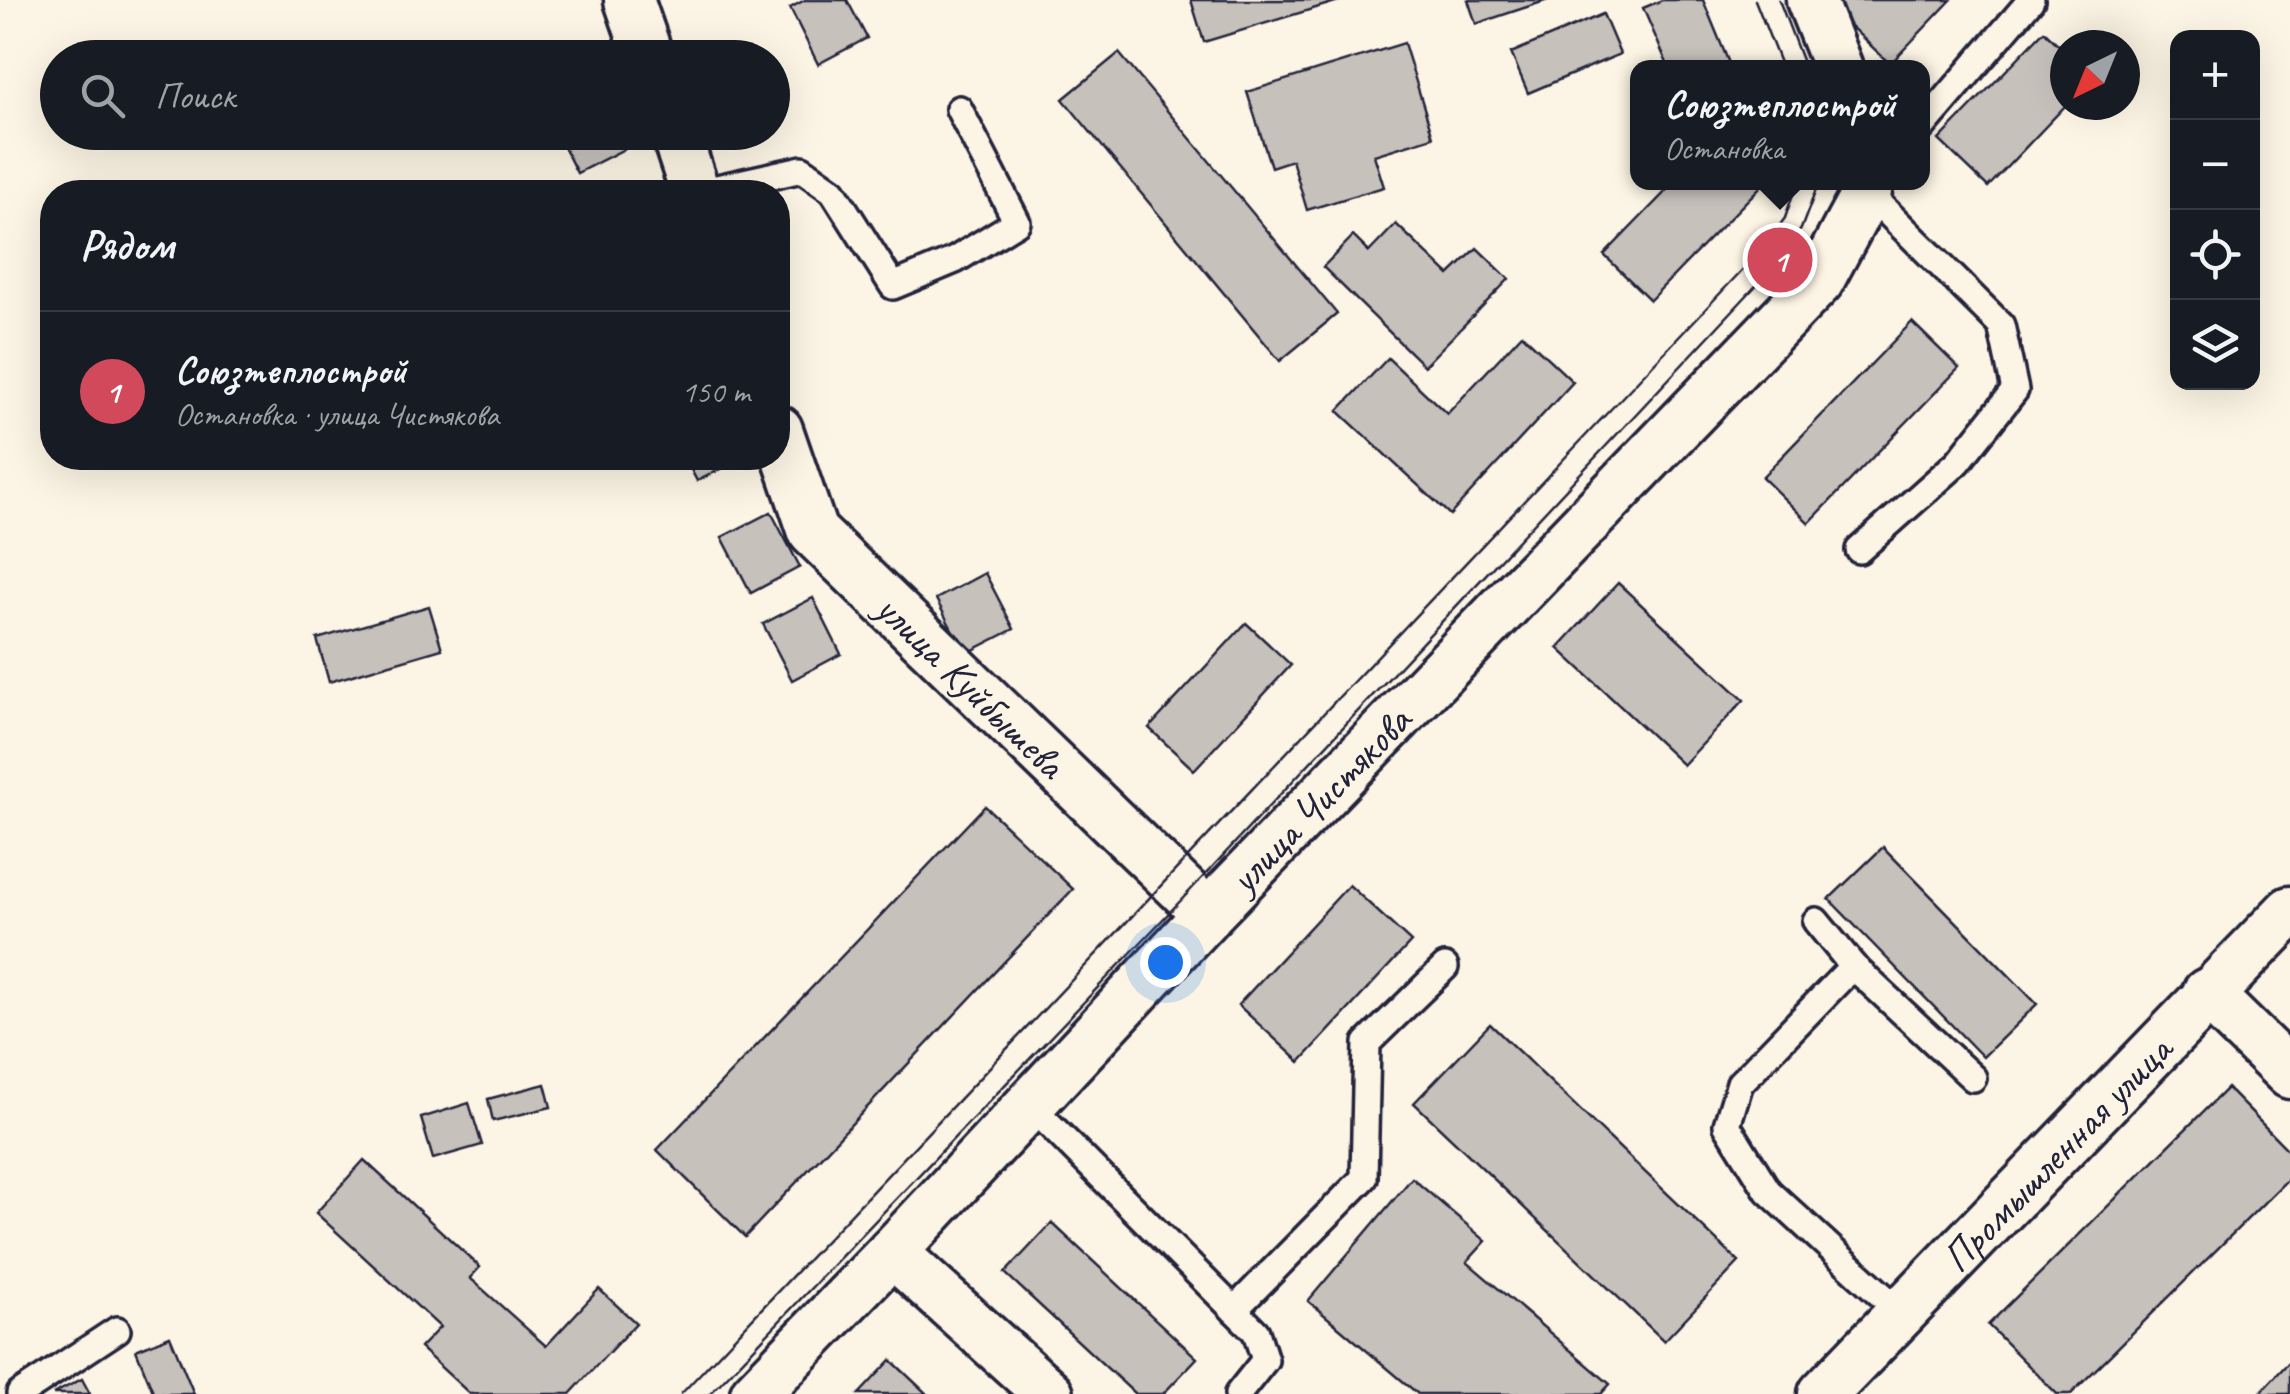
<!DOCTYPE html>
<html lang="ru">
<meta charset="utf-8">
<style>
:root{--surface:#171b24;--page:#242831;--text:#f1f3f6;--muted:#9ea1a6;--line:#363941;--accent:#d1495b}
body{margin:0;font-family:Caveat,sans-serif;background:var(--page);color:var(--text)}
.controls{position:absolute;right:30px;top:30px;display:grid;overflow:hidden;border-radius:20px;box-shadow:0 10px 40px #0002}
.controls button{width:90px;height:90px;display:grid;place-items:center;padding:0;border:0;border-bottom:2px solid var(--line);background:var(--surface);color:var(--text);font:50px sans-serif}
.compass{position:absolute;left:2050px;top:30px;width:90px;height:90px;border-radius:50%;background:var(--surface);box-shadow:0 10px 40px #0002;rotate:223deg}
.you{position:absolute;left:1165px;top:962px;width:35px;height:35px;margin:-25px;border:8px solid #fff;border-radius:50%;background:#1a73e8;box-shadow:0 0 0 15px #1a73e833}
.badge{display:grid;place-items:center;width:65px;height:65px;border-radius:50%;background:var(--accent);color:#fff;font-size:32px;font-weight:700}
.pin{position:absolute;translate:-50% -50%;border:5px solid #fff;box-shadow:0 2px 10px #0006}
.popup{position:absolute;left:1630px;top:60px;width:300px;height:130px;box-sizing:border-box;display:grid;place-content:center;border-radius:20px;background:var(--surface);filter:drop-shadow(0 2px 8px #0005);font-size:32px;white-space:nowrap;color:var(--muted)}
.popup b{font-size:38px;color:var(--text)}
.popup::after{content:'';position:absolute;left:50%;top:100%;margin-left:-20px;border:20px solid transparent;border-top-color:var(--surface)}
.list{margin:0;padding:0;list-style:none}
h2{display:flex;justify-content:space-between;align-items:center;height:130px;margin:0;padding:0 40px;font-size:42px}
h2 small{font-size:32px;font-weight:400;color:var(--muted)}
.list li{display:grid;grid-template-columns:65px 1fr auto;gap:30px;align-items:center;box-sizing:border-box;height:160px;padding:0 40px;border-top:2px solid var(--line)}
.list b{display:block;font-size:38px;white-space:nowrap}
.list p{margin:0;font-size:32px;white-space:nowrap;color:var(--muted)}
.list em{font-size:32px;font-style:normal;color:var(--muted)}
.icon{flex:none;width:55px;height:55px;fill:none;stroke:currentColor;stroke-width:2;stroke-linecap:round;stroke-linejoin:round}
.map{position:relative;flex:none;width:2290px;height:1394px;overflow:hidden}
.search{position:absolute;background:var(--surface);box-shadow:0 10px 40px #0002;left:40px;top:40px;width:750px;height:110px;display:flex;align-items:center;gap:25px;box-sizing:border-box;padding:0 35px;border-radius:55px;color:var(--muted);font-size:38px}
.panel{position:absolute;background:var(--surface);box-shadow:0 10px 40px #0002;left:40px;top:180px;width:750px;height:290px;border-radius:40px}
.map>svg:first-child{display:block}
.building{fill:#c6c1bb;stroke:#22223b;stroke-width:2.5}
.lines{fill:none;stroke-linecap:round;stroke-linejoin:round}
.service-casing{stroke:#22223b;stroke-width:32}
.minor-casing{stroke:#22223b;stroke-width:55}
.service{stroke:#fcf5e5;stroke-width:25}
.minor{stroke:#fcf5e5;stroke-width:48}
.tram{stroke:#22223b;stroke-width:2.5}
.labels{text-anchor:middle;stroke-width:8;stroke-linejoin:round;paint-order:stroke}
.street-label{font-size:42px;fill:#22223b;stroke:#fcf5e5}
</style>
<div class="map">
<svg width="2290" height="1394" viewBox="0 0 2290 1394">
<rect width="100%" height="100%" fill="#fcf5e5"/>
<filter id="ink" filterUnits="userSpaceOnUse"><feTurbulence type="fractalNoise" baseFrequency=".01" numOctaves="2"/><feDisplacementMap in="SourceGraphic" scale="20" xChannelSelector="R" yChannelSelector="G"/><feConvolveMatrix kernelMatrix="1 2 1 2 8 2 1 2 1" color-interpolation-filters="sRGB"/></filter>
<g filter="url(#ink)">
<g class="building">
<polygon points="805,0 847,0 867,38 818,64 790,8"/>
<polygon points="1191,0 1342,0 1204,42"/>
<polygon points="1468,0 1548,0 1476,24"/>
<polygon points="1662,0 1703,0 1731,68 1669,68 1643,8"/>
<polygon points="1831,0 1951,0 1890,64 1827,4"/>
<polygon points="1603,14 1620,54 1528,93 1511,53"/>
<polygon points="2044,31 2065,51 2066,105 1988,187 1939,140"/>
<polygon points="1404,43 1433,137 1374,155 1384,187 1307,210 1292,160 1271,167 1247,92"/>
<polygon points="1119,53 1337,314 1280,361 1063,99"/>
<polygon points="556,132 618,132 626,148 577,173"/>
<polygon points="1675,182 1765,182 1650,300 1604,255"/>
<polygon points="1396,224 1449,275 1477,248 1509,279 1424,366 1323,267 1353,236 1369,252"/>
<polygon points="1912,322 1959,368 1809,523 1762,477"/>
<polygon points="1522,334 1573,382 1450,515 1338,411 1388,358 1447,414"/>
<polygon points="685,458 743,458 697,481"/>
<polygon points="771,512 800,567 751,593 722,537"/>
<polygon points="985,573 1014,629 965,654 936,599"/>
<polygon points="1618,583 1744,700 1683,765 1558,648"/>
<polygon points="813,598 841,654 792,680 763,624"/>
<polygon points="429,606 442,649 329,682 317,639"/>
<polygon points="1246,623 1291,665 1194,770 1149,728"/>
<polygon points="985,806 1073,889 745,1237 657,1150"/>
<polygon points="1883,847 2037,1004 1983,1057 1829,899"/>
<polygon points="1349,885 1411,942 1300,1062 1238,1005"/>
<polygon points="1490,1024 1739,1262 1664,1341 1414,1103"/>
<polygon points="545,1084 551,1107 493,1121 488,1099"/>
<polygon points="2227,1088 2290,1152 2290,1177 2071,1394 2057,1394 1988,1325"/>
<polygon points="469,1103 482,1145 433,1159 421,1118"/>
<polygon points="364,1160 480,1267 470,1278 546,1346 599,1289 636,1323 570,1394 470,1394 420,1348 440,1327 316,1213"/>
<polygon points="1412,1178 1486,1241 1467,1262 1610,1384 1601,1394 1418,1394 1308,1301"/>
<polygon points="1052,1223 1197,1358 1163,1394 1135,1394 1005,1273"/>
<polygon points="170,1336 194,1394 154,1394 136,1350"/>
<polygon points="891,1360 927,1394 859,1394"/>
<polygon points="2290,1361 2290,1394 2259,1394"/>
<polygon points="82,1379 90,1394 53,1394"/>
</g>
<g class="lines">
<g class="service-casing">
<g id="service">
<polyline points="1922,127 2031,0"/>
<polyline points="699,192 802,169 833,191 893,286 955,260 1017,222 959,109"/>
<polyline points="1859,550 1958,462 2015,390 2001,325 1867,192 1872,186"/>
<polyline points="1816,921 1853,966 1973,1078"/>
<polyline points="1853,966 1740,1083 1727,1125 1768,1191 1900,1312"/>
<polyline points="1048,1123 1256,1332 1265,1360 1238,1394"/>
<polyline points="1234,1310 1364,1178 1367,1043 1445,967"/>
<polyline points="20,1394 117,1330"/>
</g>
</g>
<g class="minor-casing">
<g id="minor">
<polyline points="629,0 649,58"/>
<polyline points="1811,0 1838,68"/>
<polyline points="675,132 695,192"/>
<path id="s1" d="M778,430L813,532L1208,914"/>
<polyline points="2207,993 2290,1074"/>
<polyline points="892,1252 1049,1394"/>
<path id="s2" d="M755,1394L892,1252L1208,914L1819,281L1867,192L1865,182"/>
<path id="s3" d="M1823,1394L2290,911"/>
</g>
</g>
<use href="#service" class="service"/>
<use href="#minor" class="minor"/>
<g class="tram">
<polyline points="1755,0 1782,68"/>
<polyline points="1779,0 1805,68"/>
<polyline points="681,1394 1762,249 1785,218 1797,182"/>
<polyline points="710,1394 1187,894 1780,260 1801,229 1819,182"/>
</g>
</g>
</g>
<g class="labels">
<g class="street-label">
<text dy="15" stroke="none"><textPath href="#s1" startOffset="328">улица Куйбышева</textPath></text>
<text dy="15" stroke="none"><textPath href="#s2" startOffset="820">улица Чистякова</textPath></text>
<text dy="15" stroke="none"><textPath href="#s3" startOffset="335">Промышленная улица</textPath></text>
</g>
</g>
</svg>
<div class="controls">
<button>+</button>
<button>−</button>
<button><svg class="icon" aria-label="locate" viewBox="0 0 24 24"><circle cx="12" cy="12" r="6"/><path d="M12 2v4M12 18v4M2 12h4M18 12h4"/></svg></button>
<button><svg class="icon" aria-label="layers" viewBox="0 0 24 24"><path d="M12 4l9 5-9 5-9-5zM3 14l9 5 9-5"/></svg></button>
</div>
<svg class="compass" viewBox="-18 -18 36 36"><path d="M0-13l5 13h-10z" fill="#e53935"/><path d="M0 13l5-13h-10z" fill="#9ea1a6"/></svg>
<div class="you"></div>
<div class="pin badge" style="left:1780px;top:260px">1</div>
<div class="popup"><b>Союзтеплострой</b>Остановка</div>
<div class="search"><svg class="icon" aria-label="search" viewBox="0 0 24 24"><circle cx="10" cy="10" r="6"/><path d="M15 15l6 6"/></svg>Поиск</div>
<section class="panel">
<h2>Рядом<small></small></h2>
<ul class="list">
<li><span class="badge">1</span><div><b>Союзтеплострой</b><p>Остановка · улица Чистякова</p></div><em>150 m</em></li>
</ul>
</section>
</div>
